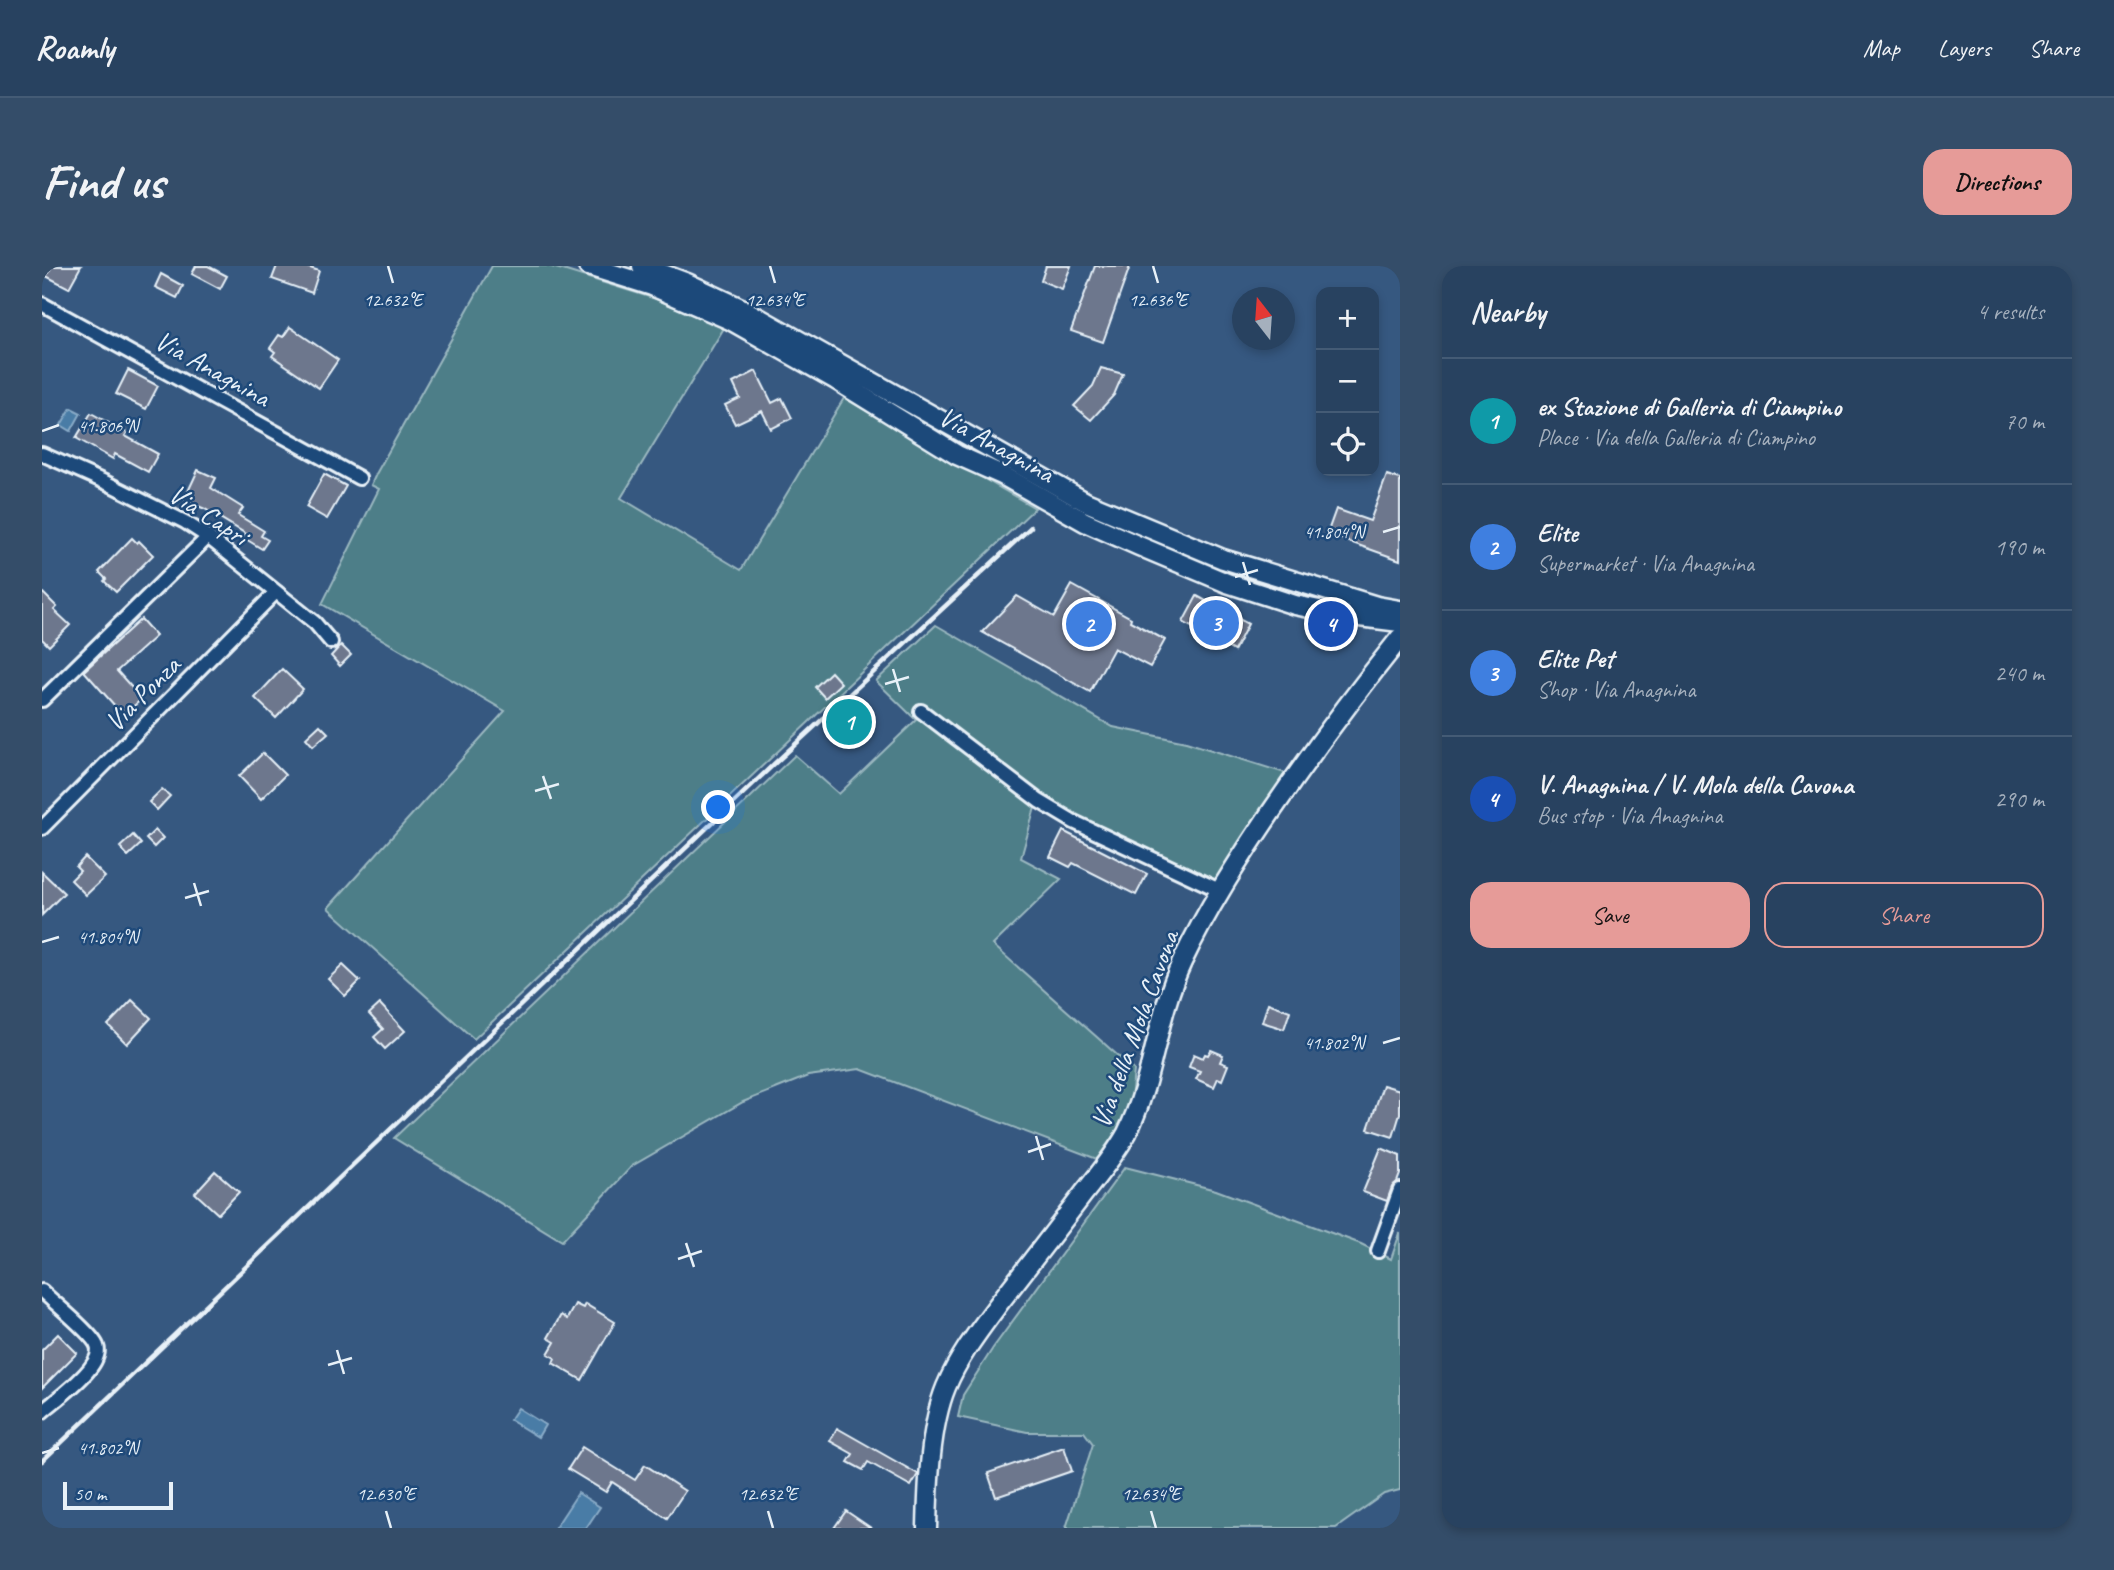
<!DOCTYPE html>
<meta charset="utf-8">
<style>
:root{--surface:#284260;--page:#344d69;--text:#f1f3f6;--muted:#a5b0bd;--line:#445b75;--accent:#e69b98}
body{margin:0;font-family:Caveat,sans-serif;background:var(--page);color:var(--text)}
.controls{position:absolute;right:21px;top:21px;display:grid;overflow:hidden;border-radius:14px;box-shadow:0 4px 10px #0003}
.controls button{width:63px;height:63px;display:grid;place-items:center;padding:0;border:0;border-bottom:2px solid var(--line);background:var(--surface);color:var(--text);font:35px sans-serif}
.compass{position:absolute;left:1190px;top:21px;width:63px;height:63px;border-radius:50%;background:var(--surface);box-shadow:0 4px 10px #0003;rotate:343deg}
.scale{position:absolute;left:21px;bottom:18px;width:110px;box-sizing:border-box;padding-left:7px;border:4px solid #e8f1f8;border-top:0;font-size:19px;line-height:24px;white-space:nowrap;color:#e8f1f8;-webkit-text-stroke:5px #1f4a7a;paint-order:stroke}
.you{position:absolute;left:677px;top:542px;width:24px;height:24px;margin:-18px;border:5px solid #fff;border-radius:50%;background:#1a73e8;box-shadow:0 0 0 10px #1a73e833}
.badge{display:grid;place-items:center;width:46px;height:46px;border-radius:50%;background:var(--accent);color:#fff;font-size:23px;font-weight:700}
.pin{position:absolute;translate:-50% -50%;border:4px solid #fff;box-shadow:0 2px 7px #0006}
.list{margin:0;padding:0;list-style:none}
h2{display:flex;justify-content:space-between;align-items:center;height:91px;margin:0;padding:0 28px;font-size:30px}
h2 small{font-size:23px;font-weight:400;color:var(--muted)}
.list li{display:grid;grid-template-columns:46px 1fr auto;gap:21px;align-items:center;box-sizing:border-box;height:126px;padding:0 28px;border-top:2px solid var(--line)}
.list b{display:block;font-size:26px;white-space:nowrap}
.list p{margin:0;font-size:23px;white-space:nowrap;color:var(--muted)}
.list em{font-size:23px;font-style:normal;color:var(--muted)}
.actions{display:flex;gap:14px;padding:21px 28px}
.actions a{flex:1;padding:16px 0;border:2px solid var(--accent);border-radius:21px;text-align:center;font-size:24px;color:var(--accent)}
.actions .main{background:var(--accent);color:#111}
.icon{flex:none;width:38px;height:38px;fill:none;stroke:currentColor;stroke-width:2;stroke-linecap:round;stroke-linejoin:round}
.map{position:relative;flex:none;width:1358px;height:1262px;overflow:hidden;border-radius:21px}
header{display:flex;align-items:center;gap:42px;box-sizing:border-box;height:98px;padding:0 35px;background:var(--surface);border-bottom:2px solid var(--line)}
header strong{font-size:33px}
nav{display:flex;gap:38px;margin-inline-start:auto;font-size:24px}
.intro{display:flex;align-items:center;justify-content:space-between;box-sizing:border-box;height:168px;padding:0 42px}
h1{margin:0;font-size:49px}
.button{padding:18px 32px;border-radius:21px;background:var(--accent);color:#111;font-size:24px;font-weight:700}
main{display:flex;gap:42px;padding:0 42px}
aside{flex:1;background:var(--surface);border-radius:21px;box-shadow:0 4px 10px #0003}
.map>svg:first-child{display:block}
.green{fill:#4e7e88;stroke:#9bb8c0;stroke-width:2}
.water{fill:#497ca6;stroke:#89abc7;stroke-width:2}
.building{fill:#6d778d;stroke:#e8f1f8;stroke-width:2}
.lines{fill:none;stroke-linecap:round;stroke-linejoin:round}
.minor-casing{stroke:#e8f1f8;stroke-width:18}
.secondary-casing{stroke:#e8f1f8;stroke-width:23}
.minor{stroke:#1f4a7a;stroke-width:12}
.secondary{stroke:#1f4a7a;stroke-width:18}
.rail{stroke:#e8f1f8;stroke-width:4.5}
.ticks{fill:none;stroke:#e8f1f8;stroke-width:2.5}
.labels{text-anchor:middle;stroke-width:5;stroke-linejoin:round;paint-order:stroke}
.street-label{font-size:28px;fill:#e8f1f8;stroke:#1f4a7a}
.ticks-label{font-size:18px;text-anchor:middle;fill:#e8f1f8;stroke:#1f4a7a;stroke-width:5;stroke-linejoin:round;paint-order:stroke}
</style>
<header>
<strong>Roamly</strong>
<nav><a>Map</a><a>Layers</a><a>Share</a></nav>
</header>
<div class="intro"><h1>Find us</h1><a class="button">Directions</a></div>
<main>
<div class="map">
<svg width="1358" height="1262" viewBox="0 0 1358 1262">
<rect width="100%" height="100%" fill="#365880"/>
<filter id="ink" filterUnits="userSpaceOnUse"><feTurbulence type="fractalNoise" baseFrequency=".0143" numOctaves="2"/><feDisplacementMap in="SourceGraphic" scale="14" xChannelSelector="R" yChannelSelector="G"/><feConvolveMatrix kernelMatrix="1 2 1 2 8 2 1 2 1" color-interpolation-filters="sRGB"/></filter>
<g filter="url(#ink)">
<g class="green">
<polygon points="450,0 506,0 521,4 614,33 682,62 579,232 699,304 802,132 993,242 432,773 286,642 463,445 280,338 337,223 329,219 334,208"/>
<polygon points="894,359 1071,461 1144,476 1243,507 1174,614 1043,555 997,527 979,592 1019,613 951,679 1092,804 1089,834 1080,857 1055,893 818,803 766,810 701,836 590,900 520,975 352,872 753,489 797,528 874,454 834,415"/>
<polygon points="1083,901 1174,924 1319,978 1349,993 1358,967 1358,1224 1342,1228 1294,1262 1024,1262 1051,1178 1042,1166 985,1166 916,1151 921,1129 951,1082"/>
</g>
<g class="water">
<polygon points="29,142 39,147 29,165 19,159"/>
<polygon points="476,1142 503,1159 496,1171 468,1154"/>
<polygon points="536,1227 558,1241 544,1262 513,1262"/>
</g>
<g class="building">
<polygon points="10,0 39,0 27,22 4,10"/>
<polygon points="154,0 166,0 185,10 178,23 150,8"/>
<polygon points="235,0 262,0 277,5 270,27 230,13"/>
<polygon points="1004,0 1029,0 1020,23 999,15"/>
<polygon points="1053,0 1088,0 1061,76 1029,65"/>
<polygon points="119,8 141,20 135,32 113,21"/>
<polygon points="248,61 296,94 277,122 230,90 233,86 228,82 237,69 241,71"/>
<polygon points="1059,102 1081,108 1072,129 1049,154 1032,140 1051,120"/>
<polygon points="86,104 116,120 104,143 74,128"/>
<polygon points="714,105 730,137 740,132 750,152 729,163 720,145 693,158 683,139 698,132 691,117"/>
<polygon points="49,147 85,167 83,170 116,188 106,206 73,188 71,193 34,172"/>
<polygon points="156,204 174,212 169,222 201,242 196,249 222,265 219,270 226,274 220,283 202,272 204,268 163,243 142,234"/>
<polygon points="282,208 304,220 285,253 264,241"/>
<polygon points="1345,209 1358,213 1358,294 1285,268 1294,243 1328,255"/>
<polygon points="90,272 95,277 97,275 111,289 74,326 62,315 64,313 57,306"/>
<polygon points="1030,319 1089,352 1088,355 1123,374 1108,401 1072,382 1048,426 940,366 975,330 1012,351"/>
<polygon points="0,326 15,341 12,344 28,359 7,380 0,373"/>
<polygon points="1155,330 1206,358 1192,385 1141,356"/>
<polygon points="99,353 114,370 75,405 100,433 81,449 42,405"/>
<polygon points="299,379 309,389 298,400 289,390"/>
<polygon points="240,403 261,423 234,452 213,432"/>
<polygon points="789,406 799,417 783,432 773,421"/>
<polygon points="808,440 822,455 805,471 791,456"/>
<polygon points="278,459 286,467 271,480 264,472"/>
<polygon points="221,487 243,509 219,533 197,510"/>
<polygon points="120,523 128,530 115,544 107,536"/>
<polygon points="113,564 121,572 112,581 104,573"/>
<polygon points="1021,565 1105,608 1094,629 1031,597 1028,601 1008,591"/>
<polygon points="91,569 99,578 86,590 78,581"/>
<polygon points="43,591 63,611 44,629 29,614 38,605 34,601"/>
<polygon points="0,606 22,627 0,649"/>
<polygon points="301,699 318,715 303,730 286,713"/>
<polygon points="90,734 109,752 85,778 66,759"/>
<polygon points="1226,737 1248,745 1242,763 1220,756"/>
<polygon points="338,738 363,765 343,783 332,771 341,763 327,748"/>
<polygon points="1169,784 1181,789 1178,796 1186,799 1180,814 1176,812 1172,821 1154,813 1158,805 1147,801 1152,788 1161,792 1163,788 1166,789"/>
<polygon points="1341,819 1358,824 1358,848 1351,871 1326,863"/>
<polygon points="1339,882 1358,890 1358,908 1355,916 1350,921 1345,935 1321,926"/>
<polygon points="173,905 197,926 176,948 153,927"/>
<polygon points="533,1038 541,1042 543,1038 573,1056 540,1114 511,1097 513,1092 506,1088 513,1076 506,1072 519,1049 525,1053"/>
<polygon points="16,1068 35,1087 0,1122 0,1084"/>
<polygon points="795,1162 876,1208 869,1220 826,1196 821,1204 806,1196 811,1188 788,1175"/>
<polygon points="540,1181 593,1214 603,1199 643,1225 625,1252 570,1216 564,1226 526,1203"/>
<polygon points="1022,1181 1030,1205 954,1231 946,1207"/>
<polygon points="804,1245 829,1262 792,1262"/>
</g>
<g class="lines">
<g class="minor-casing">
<g id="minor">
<polyline points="0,38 317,212"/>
<polyline points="0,188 65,217 143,256 166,271 273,357 289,376"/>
<polyline points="0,434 166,271"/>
<polyline points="879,445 997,535 1032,556 1177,624"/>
<polyline points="0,562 234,326"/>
<polyline points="1336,985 1358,924"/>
<path d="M0,1025C11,1036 51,1068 55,1080C63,1100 13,1134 0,1146"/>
</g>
</g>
<g class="secondary-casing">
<g id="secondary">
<polyline points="546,0 610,20 688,54 794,114 915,189 960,209 1043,256 1097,280 1185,317 1253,339 1301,349 1358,356"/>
<polyline points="600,0 645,17 701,43 1044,236 1181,293 1335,340 1358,344"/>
<path d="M885,1262C886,1219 888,1160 904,1121C917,1090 938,1063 958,1036C986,1000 1014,964 1042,927C1057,908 1073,889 1085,867C1112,813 1114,751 1140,696C1165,643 1196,595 1229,546C1270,486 1313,428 1358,372"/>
</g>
</g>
<use href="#minor" class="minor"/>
<use href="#secondary" class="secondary"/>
<polyline class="rail" points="0,1195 732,498 989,261"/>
</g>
</g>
<path class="ticks" d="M346,0L351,17M728,0L733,17M1111,0L1116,17M0,165L17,159M1341,266L1358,261M1201,296L1208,319M1193,311L1216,304M851,403L858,426M843,418L867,411M501,510L509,533M493,525L517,518M152,617L159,640M143,632L167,625M0,676L17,671M1341,777L1358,772M994,870L1001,894M986,886L1009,878M644,977L652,1001M636,993L660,985M295,1084L302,1108M286,1099L310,1092M0,1187L17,1182M344,1245L349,1262M726,1245L731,1262M1109,1245L1114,1262"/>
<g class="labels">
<g class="street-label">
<text transform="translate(171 102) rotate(29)" y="10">Via Anagnina</text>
<text transform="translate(955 178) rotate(29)" y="10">Via Anagnina</text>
<text transform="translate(167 248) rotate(33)" y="10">Via Capri</text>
<text transform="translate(100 427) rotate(-45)" y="10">Via Ponza</text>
<text transform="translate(1092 763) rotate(-70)" y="10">Via della Mola Cavona</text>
</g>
</g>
<g class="ticks-label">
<text x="351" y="40">12.632°E</text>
<text x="733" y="40">12.634°E</text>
<text x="1116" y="40">12.636°E</text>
<text x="66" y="166">41.806°N</text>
<text x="1292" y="272">41.804°N</text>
<text x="66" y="677">41.804°N</text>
<text x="1292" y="783">41.802°N</text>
<text x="66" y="1188">41.802°N</text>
<text x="344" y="1234">12.630°E</text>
<text x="726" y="1234">12.632°E</text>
<text x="1109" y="1234">12.634°E</text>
</g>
</svg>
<div class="controls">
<button>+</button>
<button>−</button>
<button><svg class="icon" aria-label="locate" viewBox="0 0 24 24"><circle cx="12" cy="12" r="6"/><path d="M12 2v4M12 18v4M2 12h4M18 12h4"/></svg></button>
</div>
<svg class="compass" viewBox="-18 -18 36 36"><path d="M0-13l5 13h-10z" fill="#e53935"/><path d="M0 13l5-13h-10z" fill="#a5b0bd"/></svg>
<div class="scale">50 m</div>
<div class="you"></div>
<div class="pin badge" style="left:807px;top:456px;background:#0f9aa8">1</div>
<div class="pin badge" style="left:1047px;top:358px;background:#3f7fe0">2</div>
<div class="pin badge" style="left:1174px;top:357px;background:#3f7fe0">3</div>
<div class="pin badge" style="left:1289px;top:358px;background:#1a4fb4">4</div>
</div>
<aside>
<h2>Nearby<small>4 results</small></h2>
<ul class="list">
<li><span class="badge" style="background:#0f9aa8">1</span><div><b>ex Stazione di Galleria di Ciampino</b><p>Place · Via della Galleria di Ciampino</p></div><em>70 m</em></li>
<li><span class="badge" style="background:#3f7fe0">2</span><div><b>Elite</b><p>Supermarket · Via Anagnina</p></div><em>190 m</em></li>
<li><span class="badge" style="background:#3f7fe0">3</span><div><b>Elite Pet</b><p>Shop · Via Anagnina</p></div><em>240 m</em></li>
<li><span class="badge" style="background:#1a4fb4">4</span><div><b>V. Anagnina / V. Mola della Cavona</b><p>Bus stop · Via Anagnina</p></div><em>290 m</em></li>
</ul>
<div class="actions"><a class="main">Save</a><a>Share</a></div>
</aside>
</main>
